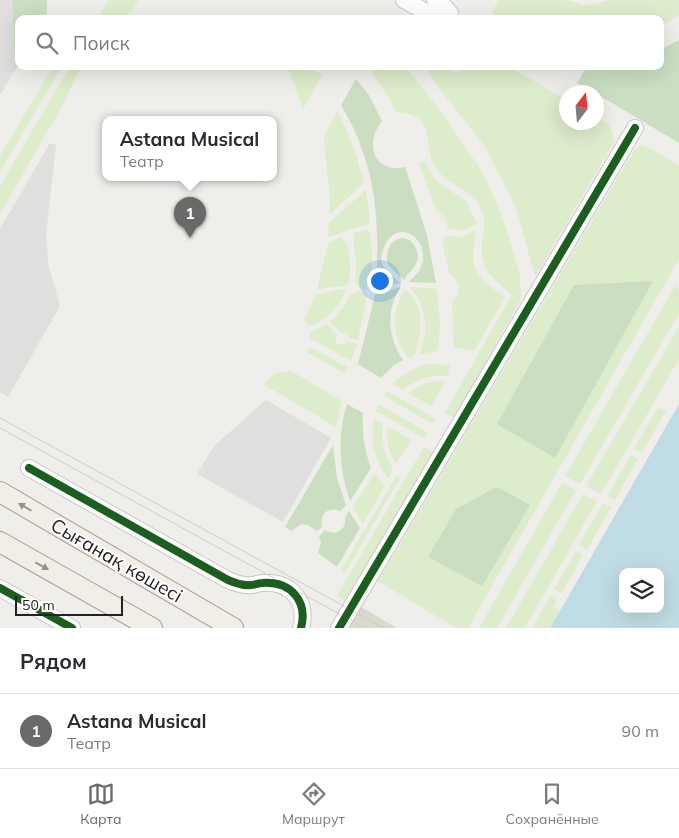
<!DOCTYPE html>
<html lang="ru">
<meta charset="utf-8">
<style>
:root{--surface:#fff;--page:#f2f2f3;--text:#2b2b33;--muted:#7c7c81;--line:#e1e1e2;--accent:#6a6968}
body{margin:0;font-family:Mulish,sans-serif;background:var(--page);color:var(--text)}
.controls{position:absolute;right:15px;bottom:15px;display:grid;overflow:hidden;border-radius:10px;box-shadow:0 5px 20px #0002}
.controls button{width:45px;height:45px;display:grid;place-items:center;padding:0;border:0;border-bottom:1px solid var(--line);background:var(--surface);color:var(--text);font:25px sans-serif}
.compass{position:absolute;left:559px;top:85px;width:45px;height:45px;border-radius:50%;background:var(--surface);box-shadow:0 5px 20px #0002;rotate:16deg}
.scale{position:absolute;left:15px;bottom:12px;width:108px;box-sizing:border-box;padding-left:5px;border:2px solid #222;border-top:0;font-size:14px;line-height:18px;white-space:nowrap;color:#222;-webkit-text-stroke:4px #fff;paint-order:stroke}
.you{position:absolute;left:379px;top:280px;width:18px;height:18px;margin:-12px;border:4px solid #fff;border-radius:50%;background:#1a73e8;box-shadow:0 0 0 8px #1a73e833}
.badge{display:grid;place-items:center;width:32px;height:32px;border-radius:50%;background:var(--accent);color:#fff;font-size:16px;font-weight:700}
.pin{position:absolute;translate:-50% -41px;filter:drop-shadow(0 1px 2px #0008)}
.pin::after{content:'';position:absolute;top:26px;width:18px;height:15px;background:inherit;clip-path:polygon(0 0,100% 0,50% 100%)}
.popup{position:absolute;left:102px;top:116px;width:175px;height:65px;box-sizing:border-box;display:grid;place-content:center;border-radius:10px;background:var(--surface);filter:drop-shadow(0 1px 4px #0005);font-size:16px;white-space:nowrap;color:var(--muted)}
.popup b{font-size:19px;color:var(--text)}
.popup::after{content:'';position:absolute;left:50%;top:100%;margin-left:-10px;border:10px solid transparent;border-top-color:var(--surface)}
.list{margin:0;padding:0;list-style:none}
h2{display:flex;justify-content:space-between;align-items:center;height:65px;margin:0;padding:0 20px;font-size:21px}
h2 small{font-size:16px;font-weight:400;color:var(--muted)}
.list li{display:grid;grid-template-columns:32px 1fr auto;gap:15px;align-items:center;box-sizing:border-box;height:75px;padding:0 20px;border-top:1px solid var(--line)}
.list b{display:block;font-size:19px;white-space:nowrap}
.list p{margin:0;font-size:16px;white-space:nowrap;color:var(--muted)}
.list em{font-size:16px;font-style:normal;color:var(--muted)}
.icon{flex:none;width:28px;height:28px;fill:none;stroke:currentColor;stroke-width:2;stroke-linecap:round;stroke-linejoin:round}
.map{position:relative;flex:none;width:679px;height:628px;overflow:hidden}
.search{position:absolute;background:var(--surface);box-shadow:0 5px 20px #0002;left:15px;right:15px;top:15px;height:55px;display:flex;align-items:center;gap:12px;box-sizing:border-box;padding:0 18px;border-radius:10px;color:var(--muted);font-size:19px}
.sheet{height:140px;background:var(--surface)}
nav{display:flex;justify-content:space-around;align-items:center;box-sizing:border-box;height:70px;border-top:1px solid var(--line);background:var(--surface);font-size:14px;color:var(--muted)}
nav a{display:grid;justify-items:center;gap:2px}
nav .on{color:var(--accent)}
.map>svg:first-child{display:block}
.construction{fill:#d9d9cd}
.grass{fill:#ddeccb}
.forest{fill:#cbdec1}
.parking{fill:#e0dfde}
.water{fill:#bfdbe3;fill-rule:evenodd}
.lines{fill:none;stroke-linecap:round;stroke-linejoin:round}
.minor-casing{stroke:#c9c8c7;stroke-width:18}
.major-casing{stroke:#a79c86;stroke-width:22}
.minor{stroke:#fdfcfc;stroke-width:16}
.major{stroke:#f3ede7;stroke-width:20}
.tram{stroke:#ccc;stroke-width:1}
.cycleway-casing{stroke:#fff;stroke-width:11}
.cycleway{stroke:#1b5e20;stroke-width:8}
.oneway{fill:#95928e}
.labels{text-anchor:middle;stroke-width:4;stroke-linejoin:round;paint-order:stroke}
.street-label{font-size:19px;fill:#222;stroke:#fff}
</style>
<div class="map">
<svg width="679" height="628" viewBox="0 0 679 628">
<rect width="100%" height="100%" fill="#f0eeeb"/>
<polygon class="construction" points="354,603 397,628 340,628"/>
<g class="grass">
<polygon points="109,0 139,0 126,19 98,19"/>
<polygon points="499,0 565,0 585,5 600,3 608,0 679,0 679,15 660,27 660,19 501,19 491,13"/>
<polygon points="53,66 62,66 0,172 0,156"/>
<polygon points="70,66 81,66 64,103 0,214 0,186"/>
<polygon points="287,66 308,66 322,75 303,109"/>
<path d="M367,66H405L442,113L479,167L491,190L505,224L520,276L521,299L454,418L445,413L512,294C493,280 478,268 482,241C484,231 486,221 482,211C473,189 447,186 435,167C421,142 439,114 395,112L391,101Z"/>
<path d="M424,66H445L457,73L461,66H508L566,100V122H596L597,117C609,124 614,128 614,142L535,277L516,207L485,147L439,88Z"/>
<polygon points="338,111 355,151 364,183 330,214 329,190 324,141 325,134"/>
<polygon points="641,145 648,147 679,166 679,259 468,628 456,628 378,581 617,179 634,150"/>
<polygon points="424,160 436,181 466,201 477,224 464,230 448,229 445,217 436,210 419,164"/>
<polygon points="366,190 370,219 368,225 361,226 328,237 329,223"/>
<path d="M368,229C373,238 373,271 370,282C369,284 367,287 366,289L358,287C354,281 356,277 356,271C357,258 352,246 354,233Z"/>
<path d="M476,229C471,268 471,274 505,297L474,351L454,347L452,302L458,294L459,287L454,277L449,273L442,241L445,236L462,237Z"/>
<path d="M341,237L344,242L347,243C350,256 351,268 349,282L345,286L326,287L317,290L328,243Z"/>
<polygon points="675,286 679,289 679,313 580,484 565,476"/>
<path d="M410,287L437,289L440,322L438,351L420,354C429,330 427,306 410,287Z"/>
<path d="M405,289C426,306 422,334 414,356L408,358C391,336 391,312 405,289Z"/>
<path d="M337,290H344L345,292C339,309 325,320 309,327L305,319L315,295Z"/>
<polygon points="358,291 365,294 367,296 358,340 349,338 347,333 341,332 330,322 343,308 350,295"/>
<polygon points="327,324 337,335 335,341 338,344 343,345 348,342 357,344 351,361 310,338 310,332"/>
<polygon points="679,327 679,359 601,494 586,486"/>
<polygon points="310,347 347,367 344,373 307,352"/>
<path d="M429,364L450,365L448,376C430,374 417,379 403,390L393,384C404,373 414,367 429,364Z"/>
<polygon points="291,371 342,401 336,427 263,384 274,374"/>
<polygon points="437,381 446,381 431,406 408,393 426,383"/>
<polygon points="387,391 436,419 433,424 384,396"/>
<polygon points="379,404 428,433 424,438 376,411"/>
<polygon points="658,407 666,411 642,453 634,449"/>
<path d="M374,418L383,424C381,442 384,454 393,469L388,478C374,461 370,440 374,418Z"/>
<path d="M388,427L412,440L396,463C388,452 386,440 388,427Z"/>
<polygon points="424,447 433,452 345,601 337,596"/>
<polygon points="631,455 638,459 615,500 607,496"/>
<polygon points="374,474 385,485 363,524 353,507"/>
<polygon points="397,475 400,478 345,573 341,570"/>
<polygon points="562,483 576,490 497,628 479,628"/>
<polygon points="583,494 597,501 525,628 506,628"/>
<polygon points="603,503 611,507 587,550 579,545"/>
<polygon points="576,551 583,555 562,593 554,589"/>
<polygon points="551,595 557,599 553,607 560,611 550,628 532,628"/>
</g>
<g class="forest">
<polygon points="12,0 47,0 47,13 44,19 19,19 19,63 15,70"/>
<polygon points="679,40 679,143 597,94 596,92 594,92 577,83 587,66 660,66 660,50"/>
<path d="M356,79L369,95L382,121C364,143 374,174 405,167L427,235L436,283L409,282C413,277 419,273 421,267C432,241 399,216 385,245C375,265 387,271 400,283L376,289C380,221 377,165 341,105Z"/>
<path d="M401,238C407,239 411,240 414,245C424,261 412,268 404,280C394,270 381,264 389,248C391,242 395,240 401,238Z"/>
<polygon points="653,281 555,458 497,424 574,285"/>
<path d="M401,287C385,310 388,338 403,360L394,365L381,378L358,364L375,295Z"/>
<path d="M347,404L363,413C362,433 364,449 371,468L350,501C339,468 337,437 347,404Z"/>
<path d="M333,445L337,478L346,505L341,511C328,506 320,513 322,527L317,531L308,525L302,524L291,531L285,527Z"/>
<polygon points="497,487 530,505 482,586 428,557 456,509"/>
<path d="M349,511L360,528L337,567L318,553L321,543L319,536L325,530C334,535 341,533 345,524V517Z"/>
</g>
<g class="parking">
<polygon points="0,0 12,0 15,70 0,95"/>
<polygon points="50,143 56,145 46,234 48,263 60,306 8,397 0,392 0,229"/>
<polygon points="266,400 331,438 283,522 197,474 214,446"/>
</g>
<path class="water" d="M679,404V628H550L560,611ZM623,572H660V609H623Z"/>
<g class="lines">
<g class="minor-casing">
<g id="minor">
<polyline points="404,0 439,19"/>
<polyline points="435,0 443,5 450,13 449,19"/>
<path d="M29,468L228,580C235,583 243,586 251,585C255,585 259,583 262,583C291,581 308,601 301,628"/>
<polyline points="0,588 72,628"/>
<polyline points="339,628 635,128"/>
</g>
</g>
<g class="major-casing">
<g id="major">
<polyline points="0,492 233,628"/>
<polyline points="0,542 152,628"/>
</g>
</g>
<use href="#minor" class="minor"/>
<use href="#major" class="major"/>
<g class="tram">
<polyline points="0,418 384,628"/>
<polyline points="0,428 365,628"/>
</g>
<g class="cycleway-casing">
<g id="cycleway">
<path d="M29,468L228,580C235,583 243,586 251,585C255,585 259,583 262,583C291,581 308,601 301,628"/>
<polyline points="0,588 72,628"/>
<polyline points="339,628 635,128"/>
</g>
</g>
<use href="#cycleway" class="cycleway"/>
</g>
<defs><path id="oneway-solid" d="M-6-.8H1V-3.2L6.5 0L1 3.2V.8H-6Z" transform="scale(1.25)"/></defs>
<g class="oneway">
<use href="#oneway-solid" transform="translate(25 507) rotate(-150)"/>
<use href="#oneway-solid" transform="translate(42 566) rotate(29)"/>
</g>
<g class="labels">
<g class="street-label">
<text transform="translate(117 560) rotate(30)" y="7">Сығанақ көшесі</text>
</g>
</g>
</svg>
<div class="controls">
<button><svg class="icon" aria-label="layers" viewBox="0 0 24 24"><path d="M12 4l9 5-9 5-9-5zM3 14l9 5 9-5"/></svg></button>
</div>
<svg class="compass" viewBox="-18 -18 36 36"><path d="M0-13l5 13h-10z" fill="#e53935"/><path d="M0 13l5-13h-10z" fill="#7c7c81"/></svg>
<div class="scale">50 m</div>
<div class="you"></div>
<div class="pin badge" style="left:190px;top:238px">1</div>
<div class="popup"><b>Astana Musical</b>Театр</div>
<div class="search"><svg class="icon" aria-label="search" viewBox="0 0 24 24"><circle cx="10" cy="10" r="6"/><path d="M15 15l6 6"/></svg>Поиск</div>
</div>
<section class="sheet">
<h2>Рядом<small></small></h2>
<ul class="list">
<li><span class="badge">1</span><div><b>Astana Musical</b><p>Театр</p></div><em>90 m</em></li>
</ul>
</section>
<nav>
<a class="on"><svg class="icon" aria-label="map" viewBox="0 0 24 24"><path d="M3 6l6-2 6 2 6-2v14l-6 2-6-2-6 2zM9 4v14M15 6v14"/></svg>Карта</a>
<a><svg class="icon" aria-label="directions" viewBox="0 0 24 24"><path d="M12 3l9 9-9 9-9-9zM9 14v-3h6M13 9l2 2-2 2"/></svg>Маршрут</a>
<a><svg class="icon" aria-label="saved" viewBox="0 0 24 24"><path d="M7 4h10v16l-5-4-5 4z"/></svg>Сохранённые</a>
</nav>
